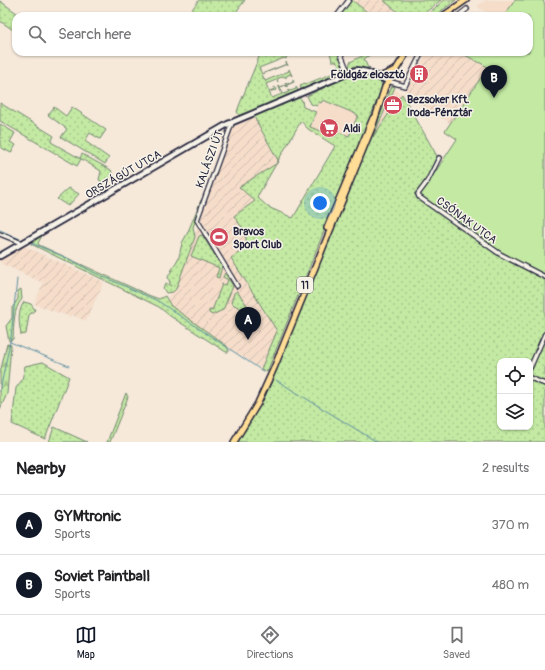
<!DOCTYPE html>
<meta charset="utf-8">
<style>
:root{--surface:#fff;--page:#f6f6f6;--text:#202124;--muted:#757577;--line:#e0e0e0;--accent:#111827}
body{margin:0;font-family:Pangolin,sans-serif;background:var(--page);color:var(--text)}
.controls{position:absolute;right:12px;bottom:12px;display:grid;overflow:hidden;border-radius:8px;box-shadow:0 1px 3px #0004}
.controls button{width:36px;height:36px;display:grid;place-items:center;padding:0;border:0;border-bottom:1px solid var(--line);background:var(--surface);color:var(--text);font:20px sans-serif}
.you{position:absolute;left:320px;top:203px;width:14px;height:14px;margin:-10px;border:3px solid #fff;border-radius:50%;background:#1a73e8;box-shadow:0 0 0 6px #1a73e833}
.badge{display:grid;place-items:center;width:26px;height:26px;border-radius:50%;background:var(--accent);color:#fff;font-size:13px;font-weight:700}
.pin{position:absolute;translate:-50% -33px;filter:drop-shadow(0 1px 2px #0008)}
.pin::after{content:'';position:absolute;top:21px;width:14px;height:12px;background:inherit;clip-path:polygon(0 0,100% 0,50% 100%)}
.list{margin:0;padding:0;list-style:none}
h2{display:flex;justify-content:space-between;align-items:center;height:52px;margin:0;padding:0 16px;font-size:17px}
h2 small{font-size:13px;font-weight:400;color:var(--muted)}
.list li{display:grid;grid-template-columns:26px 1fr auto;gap:12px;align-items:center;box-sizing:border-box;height:60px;padding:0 16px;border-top:1px solid var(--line)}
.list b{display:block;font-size:15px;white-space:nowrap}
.list p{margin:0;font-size:13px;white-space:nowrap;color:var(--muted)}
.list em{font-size:13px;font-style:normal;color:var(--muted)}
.icon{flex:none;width:22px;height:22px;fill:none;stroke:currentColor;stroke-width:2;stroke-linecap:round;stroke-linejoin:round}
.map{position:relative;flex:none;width:545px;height:442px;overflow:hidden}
.search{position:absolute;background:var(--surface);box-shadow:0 1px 3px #0004;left:12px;right:12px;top:12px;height:44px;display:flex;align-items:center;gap:10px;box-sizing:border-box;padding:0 14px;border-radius:12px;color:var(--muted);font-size:15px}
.sheet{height:172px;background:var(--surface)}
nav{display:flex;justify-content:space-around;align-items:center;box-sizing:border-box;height:56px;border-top:1px solid var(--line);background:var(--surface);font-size:11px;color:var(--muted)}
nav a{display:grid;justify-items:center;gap:2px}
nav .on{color:var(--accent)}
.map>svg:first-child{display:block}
.built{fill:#f5ddca}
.industrial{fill:url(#industrial-furrows)}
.grass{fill:url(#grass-dots);stroke:#72866f;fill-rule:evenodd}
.forest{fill:url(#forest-firs);stroke:#72866f}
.pitch{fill:#c3e9a3;stroke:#72866f}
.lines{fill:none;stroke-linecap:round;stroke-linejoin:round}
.stream{stroke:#5f8ea0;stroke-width:1}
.minor-casing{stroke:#22223b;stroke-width:6}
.secondary-casing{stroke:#22223b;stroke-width:8}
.primary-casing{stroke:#22223b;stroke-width:8}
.minor{stroke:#f7f3e8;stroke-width:3.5}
.secondary{stroke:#f7f3e8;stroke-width:4.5}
.primary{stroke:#ffdd96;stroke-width:5}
.labels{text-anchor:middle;stroke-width:3;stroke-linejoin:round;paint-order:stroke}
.shield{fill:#f7f3e8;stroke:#62616f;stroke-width:1}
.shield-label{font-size:10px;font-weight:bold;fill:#22223b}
.poi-label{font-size:11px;font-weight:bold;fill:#22223b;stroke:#f7f3e8;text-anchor:start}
.street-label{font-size:11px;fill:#22223b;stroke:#f7f3e8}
</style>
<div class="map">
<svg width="545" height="442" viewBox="0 0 545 442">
<defs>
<pattern id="industrial-furrows" width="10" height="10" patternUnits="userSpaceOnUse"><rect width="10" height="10" fill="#f5ddca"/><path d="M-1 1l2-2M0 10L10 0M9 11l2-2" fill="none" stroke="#d2bdae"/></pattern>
<pattern id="grass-dots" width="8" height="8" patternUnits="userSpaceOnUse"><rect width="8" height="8" fill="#c3e9a3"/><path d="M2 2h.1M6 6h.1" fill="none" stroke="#a7c88d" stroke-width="1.8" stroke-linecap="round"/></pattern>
<pattern id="forest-firs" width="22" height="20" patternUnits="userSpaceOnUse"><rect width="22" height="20" fill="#c3e9a3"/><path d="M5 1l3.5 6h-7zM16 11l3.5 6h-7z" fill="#a7c88d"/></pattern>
</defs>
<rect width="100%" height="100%" fill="#f6e9da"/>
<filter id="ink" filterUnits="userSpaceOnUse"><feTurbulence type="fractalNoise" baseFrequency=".025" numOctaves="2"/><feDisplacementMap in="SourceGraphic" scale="8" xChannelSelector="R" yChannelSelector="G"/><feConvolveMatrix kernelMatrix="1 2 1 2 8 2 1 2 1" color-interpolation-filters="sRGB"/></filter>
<g filter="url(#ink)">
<g class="built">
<polygon points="486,0 515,0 504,16 490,16 477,6"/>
<polygon points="393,88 402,94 372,139"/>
<polygon points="322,100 358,115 349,136 338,135 335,136 310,127 319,102"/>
</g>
<g class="industrial">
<polygon points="352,0 383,0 403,16 372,16"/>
<polygon points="427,52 459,52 488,67 450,123 419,104 405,92"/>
<polygon points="253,115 279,162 239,187 255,201 245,232 247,247 231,258 277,331 261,369 165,305 200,222 232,126"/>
<polygon points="22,245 104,282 86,321 72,315 70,317 34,304 43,283 0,263 0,258"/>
</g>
<g class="grass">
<polygon points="199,0 245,0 233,16 225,13 222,16 196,16 190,12"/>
<polygon points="351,0 352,0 372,16 338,16"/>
<polygon points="383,0 441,0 421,16 403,16"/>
<polygon points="444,0 456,0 435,16 429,16 428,14"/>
<polygon points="0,1 21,16 16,16 16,32 0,21"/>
<polygon points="261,52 292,52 287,54 286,59 284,58 259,68 262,74 287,64 286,62 288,66 287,64 262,74 265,81 289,71 289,69 292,76 291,74 286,76 286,78 284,76 277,79 278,82 276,80 266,84 269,91 275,89 274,87 277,89 276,91 275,90 269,92 272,98 282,94 278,85 280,87 286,85 285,83 287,84 293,82 293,79 294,82 287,85 287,87 286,85 280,87 283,94 289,92 288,90 290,91 296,89 296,86 298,91 240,116 237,112 239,106"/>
<polygon points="330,52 338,52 344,68 343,72 304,90 301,89 300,85 305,83 306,84 336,72 339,64 336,61 332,61"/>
<polygon points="370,52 374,52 364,59 368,68 370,67 369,70 363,68 349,68 350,62"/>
<path d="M358,73L381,82L382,88L267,372L261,369L277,331L231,258L247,247L245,232L234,216L255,201L239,187L279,162L253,115L298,97L302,100L303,107L316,112L310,127L335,136L339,132L349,136L358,115L323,100L321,103L319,102L317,106L311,104L307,96L350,75ZM301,121L308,129L335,146L293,218L268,207L257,197Z"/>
<path d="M392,86L395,87L373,137L402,94L437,156L425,182L414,194L459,226L545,278V442H237L269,388ZM500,361H530V427H500Z"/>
<polygon points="0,103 54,136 51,142 81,159 77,166 0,121"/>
<polygon points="54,107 66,116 72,107 106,130 100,139 90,133 85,141 109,158 105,164 61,137 67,129 48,115"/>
<polygon points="0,124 15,133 10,142 16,145 11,153 0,147"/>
<polygon points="82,154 111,170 113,175 112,178 104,183 99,180 101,171 80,158"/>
<polygon points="69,188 79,194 68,206 57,199"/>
<polygon points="201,200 203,200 193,227 195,237 176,289 173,292 166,293 163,288 166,283 171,286 168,277 179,257 182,243 187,234"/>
<polygon points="43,234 38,243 39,245 148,295 159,299 165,296 171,306 227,346 229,352 226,352 170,316 159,307 33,245 31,244"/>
<polygon points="202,235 222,266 219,278 216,277 219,268 191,256 199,236"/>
<polygon points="225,273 233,286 223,310 212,315 209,313 209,310 212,311 222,284 226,285 228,280 223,277"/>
<path d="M21,289L22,299C13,309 14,326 13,339L9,341L6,326L12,318V308L18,299V291Z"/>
<polygon points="237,291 255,317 254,319 251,317 252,315 231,303 234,293"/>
<path d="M24,302L31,304L35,310L29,315L26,334L21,335C19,322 17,313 24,302Z"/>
<polygon points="43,362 69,377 45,439 12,424 16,388 22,380 25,366"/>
<polygon points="126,393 128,397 110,442 107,442"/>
<polygon points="54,427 87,442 49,442"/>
</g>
<polygon class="forest" points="7,344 11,345 7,394 0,409 0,373"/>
<polygon class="pitch" points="515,0 543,0 545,5 545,277 504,255 420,195 457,139 445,131 488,67 459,52 529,52 529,16 504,16"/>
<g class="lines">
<g class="stream">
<polyline points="0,230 20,239"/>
<polyline points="29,242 67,258 93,272 158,301 264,372"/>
<polyline points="10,342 69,366"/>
<polyline points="276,380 377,442"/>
<polyline points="0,391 11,337 17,279"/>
</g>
<g class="minor-casing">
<g id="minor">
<polyline points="337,16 349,0"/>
<polyline points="458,16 467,9"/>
<polyline points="340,52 348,72"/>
<polyline points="388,81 405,86 422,52"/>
<polyline points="232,123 197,220 237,286"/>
<polyline points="439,158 427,182 418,194 419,197 500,254 545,277"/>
<polyline points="0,234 22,243"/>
<polyline points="530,368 545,334"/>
<polyline points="530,378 545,384"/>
</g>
</g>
<g class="secondary-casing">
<polyline id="secondary" points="0,256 228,124 356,70 367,72 388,81"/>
</g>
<g class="primary-casing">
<g id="primary">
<polyline points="443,16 466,0"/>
<polyline points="380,77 393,71"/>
<polyline points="327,228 373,118"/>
<polyline points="234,442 258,403 274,368 373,125 385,87 407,52"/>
</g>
</g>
<use href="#minor" class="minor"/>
<use href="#secondary" class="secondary"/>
<use href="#primary" class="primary"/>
</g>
</g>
<defs>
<g id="building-disc" transform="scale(1)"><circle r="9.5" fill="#d1495b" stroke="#f7f3e8"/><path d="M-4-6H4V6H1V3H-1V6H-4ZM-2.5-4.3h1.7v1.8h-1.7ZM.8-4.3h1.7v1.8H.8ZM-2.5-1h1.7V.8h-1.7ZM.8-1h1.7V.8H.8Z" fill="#fff"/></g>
<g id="office-disc" transform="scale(1)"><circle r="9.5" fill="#d1495b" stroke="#f7f3e8"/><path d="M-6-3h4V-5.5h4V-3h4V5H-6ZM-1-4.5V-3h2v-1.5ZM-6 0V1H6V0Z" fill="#fff"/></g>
<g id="supermarket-disc" transform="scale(1)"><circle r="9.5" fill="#d1495b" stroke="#f7f3e8"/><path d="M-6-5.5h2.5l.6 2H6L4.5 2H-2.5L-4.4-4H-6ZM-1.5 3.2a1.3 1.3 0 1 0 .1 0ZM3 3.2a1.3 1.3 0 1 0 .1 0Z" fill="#fff"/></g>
<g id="stadium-disc" transform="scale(1)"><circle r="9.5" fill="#d1495b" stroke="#f7f3e8"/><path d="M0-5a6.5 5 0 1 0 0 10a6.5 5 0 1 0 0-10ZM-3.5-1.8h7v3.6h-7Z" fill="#fff"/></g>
</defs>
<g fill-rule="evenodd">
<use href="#building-disc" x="419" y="74"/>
<use href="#office-disc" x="393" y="105"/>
<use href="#supermarket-disc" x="329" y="128"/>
<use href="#stadium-disc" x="219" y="237"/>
</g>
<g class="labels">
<rect class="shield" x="297" y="277" width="16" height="16" rx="3"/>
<g class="shield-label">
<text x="305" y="289">11</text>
</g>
<g class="poi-label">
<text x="405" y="78" text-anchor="end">Földgáz elosztó</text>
<text x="407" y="103">Bezsoker Kft.<tspan x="407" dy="13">Iroda-Pénztár</tspan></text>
<text x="343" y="132">Aldi</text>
<text x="233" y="235">Bravos<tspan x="233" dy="13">Sport Club</tspan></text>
</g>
<g class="street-label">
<text transform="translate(209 159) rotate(-70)" y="4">KALÁSZI ÚT</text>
<text transform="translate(123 174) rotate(-30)" y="4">ORSZÁGÚT UTCA</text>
<text transform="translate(467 220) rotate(36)" y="4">CSÓNAK UTCA</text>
</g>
</g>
</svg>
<div class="controls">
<button><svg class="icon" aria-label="locate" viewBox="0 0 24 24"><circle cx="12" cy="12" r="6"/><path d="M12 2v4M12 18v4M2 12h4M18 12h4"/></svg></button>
<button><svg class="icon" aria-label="layers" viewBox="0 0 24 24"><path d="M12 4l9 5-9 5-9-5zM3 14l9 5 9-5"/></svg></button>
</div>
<div class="you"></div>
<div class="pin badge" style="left:248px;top:340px">A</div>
<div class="pin badge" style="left:494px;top:98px">B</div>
<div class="search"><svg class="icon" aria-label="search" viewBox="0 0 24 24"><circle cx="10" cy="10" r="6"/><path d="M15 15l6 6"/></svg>Search here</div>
</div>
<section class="sheet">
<h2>Nearby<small>2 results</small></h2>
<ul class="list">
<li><span class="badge">A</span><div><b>GYMtronic</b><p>Sports</p></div><em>370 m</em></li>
<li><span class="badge">B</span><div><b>Soviet Paintball</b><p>Sports</p></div><em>480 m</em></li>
</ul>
</section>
<nav>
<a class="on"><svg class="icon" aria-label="map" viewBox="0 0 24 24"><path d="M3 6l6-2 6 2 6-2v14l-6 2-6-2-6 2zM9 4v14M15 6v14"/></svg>Map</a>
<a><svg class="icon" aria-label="directions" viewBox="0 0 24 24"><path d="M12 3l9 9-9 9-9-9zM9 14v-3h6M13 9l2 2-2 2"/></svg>Directions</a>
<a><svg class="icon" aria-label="saved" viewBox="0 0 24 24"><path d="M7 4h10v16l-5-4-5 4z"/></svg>Saved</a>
</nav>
